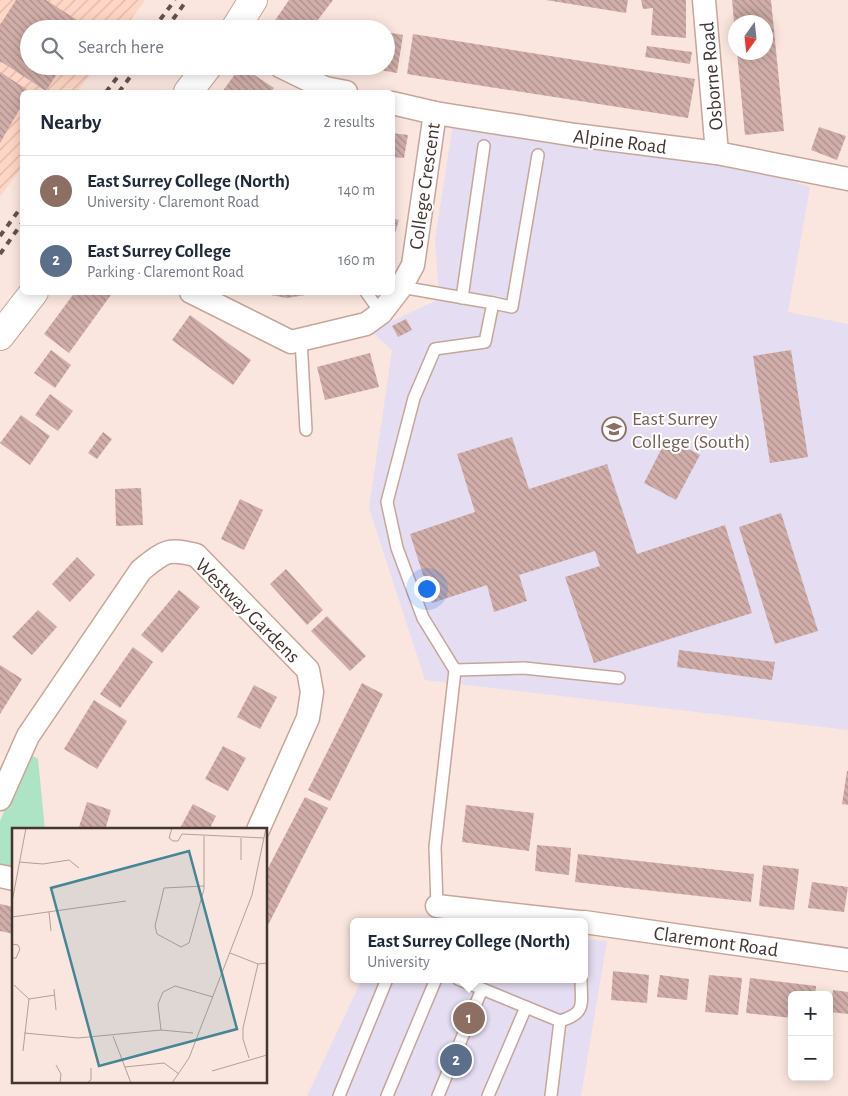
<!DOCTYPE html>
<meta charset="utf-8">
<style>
:root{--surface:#fff;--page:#f6f6f7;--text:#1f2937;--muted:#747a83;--line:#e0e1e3;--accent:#438696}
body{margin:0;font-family:"Alegreya Sans",sans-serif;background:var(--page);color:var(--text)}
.controls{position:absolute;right:15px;bottom:15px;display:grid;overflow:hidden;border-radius:8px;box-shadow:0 2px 12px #0003}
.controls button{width:45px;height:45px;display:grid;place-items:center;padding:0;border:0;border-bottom:1px solid var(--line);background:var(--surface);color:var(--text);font:25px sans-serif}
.compass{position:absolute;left:728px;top:15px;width:45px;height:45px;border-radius:50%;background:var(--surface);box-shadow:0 2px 12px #0003;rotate:195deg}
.you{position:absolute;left:426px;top:588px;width:18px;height:18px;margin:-12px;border:4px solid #fff;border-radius:50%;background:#1a73e8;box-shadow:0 0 0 8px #1a73e833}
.badge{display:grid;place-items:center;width:32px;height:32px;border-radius:50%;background:var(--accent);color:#fff;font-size:16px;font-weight:700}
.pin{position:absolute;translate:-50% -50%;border:2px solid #fff;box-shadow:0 1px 5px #0006}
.popup{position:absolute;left:350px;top:918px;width:238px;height:65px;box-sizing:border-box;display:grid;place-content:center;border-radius:8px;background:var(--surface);filter:drop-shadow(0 1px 4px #0005);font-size:16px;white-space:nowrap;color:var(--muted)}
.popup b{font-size:19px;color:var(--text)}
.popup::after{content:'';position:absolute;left:50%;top:100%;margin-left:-10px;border:10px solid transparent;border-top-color:var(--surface)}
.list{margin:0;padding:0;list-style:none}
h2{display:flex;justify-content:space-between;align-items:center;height:65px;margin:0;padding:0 20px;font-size:21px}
h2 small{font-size:16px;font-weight:400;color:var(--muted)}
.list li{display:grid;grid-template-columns:32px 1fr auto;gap:15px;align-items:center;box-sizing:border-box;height:70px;padding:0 20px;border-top:1px solid var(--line)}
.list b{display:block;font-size:19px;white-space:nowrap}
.list p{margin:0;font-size:16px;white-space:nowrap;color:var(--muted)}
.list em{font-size:16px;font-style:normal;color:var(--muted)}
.icon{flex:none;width:28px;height:28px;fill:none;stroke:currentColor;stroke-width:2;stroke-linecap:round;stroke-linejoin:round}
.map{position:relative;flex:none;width:848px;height:1096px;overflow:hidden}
.search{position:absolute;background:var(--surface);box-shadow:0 2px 12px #0003;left:20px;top:20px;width:375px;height:55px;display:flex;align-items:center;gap:12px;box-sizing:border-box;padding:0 18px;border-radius:28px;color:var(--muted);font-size:19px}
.panel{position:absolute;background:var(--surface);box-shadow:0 2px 12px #0003;left:20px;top:90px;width:375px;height:205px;border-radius:8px}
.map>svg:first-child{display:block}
.industrial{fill:url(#industrial-furrows)}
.education{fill:#e5ddf2}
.grass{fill:#ade4c6}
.building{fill:url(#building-back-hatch)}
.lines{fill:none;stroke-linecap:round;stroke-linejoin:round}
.service-casing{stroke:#c5a699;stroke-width:14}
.minor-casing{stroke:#c5a699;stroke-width:25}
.tertiary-casing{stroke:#c5a699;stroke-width:30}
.service{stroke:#fff;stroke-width:11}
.minor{stroke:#fff;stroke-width:22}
.tertiary{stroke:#fff;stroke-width:28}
.rail{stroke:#61534d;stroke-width:4;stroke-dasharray:6 6;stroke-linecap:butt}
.labels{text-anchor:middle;stroke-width:4;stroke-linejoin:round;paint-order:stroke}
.street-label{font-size:20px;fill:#433630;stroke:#fff}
.education-label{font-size:20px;fill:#785e54;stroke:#fff;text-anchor:start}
.inset-road{fill:none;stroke:#b1a098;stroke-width:1}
.view{fill:#438696;fill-opacity:0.15;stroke:#438696;stroke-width:2.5}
.inset-edge{fill:none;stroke:#433630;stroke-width:2.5}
</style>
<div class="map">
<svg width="848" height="1096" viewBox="0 0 848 1096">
<defs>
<pattern id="industrial-furrows" width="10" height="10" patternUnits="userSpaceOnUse" patternTransform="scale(1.25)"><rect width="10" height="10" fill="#ffd6c5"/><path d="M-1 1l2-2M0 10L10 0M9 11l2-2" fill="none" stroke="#dcb8aa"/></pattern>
<pattern id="building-back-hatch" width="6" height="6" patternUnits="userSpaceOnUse" patternTransform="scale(1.25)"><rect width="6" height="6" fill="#d1aea9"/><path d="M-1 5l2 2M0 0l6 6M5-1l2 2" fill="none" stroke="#ab8e8a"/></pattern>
</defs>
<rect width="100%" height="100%" fill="#fae6de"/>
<polygon class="industrial" points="0,0 145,0 124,29 29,29 29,66 97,66 77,92 22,92 22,167 0,197"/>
<g class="education">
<polygon points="453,125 748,167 810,187 788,312 848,324 848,730 425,680 369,508 392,350 371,331 435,301 438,284 435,239"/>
<polygon points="584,939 607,941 581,1096 307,1096 362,979 584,979"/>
</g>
<polygon class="grass" points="28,753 38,759 45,830 14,830 14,870 0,866 0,821"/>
<g class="building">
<polygon points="16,0 46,0 88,27 29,29 29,66 62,66 46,91 0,61 0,25"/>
<polygon points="289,0 333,0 311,29 269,29"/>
<polygon points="546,0 628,0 626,13"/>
<polygon points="641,0 686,0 686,38 651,35 653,8 643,9"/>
<polygon points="732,0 771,0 784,131 745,135 737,52 766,52 766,22 734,22"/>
<polygon points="342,25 359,28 359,29 341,29"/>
<polygon points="386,32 403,35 397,73 363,67 386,66"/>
<polygon points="413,34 695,79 688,118 407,74"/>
<polygon points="647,46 692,52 690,64 645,57"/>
<polygon points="241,66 274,88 271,92 222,92"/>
<polygon points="0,72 31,92 22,92 22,105 0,143"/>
<polygon points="819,127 846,136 837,160 811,150"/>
<polygon points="392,133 408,135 404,158 392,157"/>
<polygon points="392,218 399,220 393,240 392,240"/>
<polygon points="75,292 113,292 69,353 44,334"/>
<polygon points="255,292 317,292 317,293 287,298"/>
<polygon points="190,315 251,360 233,385 172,340"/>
<polygon points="406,319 412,330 398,337 392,326"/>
<polygon points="51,350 71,365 55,388 34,373"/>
<polygon points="791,350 808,457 770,463 753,356"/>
<polygon points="370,353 379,387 325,400 317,367"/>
<polygon points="50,394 73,411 58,431 35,415"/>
<polygon points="21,415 50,436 30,465 0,443"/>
<polygon points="103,432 112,439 97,459 88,453"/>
<polygon points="512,437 529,489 607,464 637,554 725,525 752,613 594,663 565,577 600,566 595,551 519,575 527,601 494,612 487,585 432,603 410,534 475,512 457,454"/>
<polygon points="667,438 700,455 676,500 644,483"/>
<polygon points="141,488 143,525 116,526 115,489"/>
<polygon points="240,499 263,510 244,550 221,539"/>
<polygon points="781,513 818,631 775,644 739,527"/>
<polygon points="77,557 95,575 70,602 52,584"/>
<polygon points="286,569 323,610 307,625 270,584"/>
<polygon points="179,590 200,607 162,653 141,635"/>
<polygon points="38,610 57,627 32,655 12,637"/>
<polygon points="327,616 366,656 350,671 311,631"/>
<polygon points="133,647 153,662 120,708 100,694"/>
<polygon points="679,650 775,662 772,680 677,667"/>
<polygon points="0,665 22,679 0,714"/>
<polygon points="362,683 383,694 330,801 308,790"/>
<polygon points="254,685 277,697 260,729 237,717"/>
<polygon points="94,700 127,721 97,769 64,749"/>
<polygon points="223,746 246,758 228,791 205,779"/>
<polygon points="847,771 848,771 848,805 842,804"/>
<polygon points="305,797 328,808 266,929 266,872"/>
<polygon points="87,802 111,810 105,830 78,830"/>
<polygon points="193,804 216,816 209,830 179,830"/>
<polygon points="466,805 534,813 529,851 462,842"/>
<polygon points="537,845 571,848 569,875 535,871"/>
<polygon points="578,854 754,874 751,902 575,882"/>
<polygon points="763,865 799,869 794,910 759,906"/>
<polygon points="812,882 848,887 844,912 808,908"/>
<polygon points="0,904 14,907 14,934 0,931"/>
<polygon points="613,971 649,975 647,1003 611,1000"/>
<polygon points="660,975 689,979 687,1000 657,997"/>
<polygon points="709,975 742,978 738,1015 705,1012"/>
<polygon points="750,978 816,986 815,995 792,995 792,1018 746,1013"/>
<polygon points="833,990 848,992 848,1014 830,1012"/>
</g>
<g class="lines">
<g class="service-casing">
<g id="service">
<polyline points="401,287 493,303 485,342 435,349 414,398 387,502 397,548 423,618 455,670 435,847 437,906"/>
<polyline points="366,292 381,313"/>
<polyline points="462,298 484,146"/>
<polyline points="493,303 512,307 538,155"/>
<polyline points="301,340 306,430"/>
<polyline points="455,670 524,668 619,678"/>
<polyline points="458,979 560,1021 551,1096"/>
<path d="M560,1021C587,1013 581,1004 581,979"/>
<polyline points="339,1096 387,979"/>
<polyline points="387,1096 436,979"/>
<polyline points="438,1096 482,989"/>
<polyline points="488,1096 526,1007"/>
</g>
</g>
<g class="minor-casing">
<g id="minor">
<polyline points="704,0 717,153"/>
<polyline points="280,66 325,88 346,92"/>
<polyline points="392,103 435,113 575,135 717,153 848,179"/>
<polyline points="191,292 291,342 366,324 381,313 401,287 413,265 435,113"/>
<path d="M0,799L28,736L141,570C165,551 167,548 196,555L308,670L312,692L308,718L258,830"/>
<polyline points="0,876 14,879"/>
<polyline points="437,906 579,922"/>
<polyline points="584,922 848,960"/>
</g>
</g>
<g class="tertiary-casing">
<g id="tertiary">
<polyline points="235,29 253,0"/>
<polyline points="188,92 208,66"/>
<polyline points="0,336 34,292"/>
</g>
</g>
<use href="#service" class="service"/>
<use href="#minor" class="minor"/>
<use href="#tertiary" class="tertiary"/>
<g class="rail">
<polyline points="153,29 175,0"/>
<polyline points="166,29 187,0"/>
<polyline points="106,92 126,66"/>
<polyline points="119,92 138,66"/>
<polyline points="0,236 22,206"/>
<polyline points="0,254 22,223"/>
</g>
</g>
<defs>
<g id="university-ring" transform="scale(1.25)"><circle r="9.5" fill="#fff" stroke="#8d6e63" stroke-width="1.5"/><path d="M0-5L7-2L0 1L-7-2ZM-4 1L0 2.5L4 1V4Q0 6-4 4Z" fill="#8d6e63"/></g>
</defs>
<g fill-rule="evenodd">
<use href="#university-ring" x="614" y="429"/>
</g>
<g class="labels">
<g class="street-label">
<text transform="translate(711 76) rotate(-95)" y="7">Osborne Road</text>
<text transform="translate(620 141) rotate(7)" y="7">Alpine Road</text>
<text transform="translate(424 186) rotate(-82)" y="7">College Crescent</text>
<text transform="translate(248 610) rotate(45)" y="7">Westway Gardens</text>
<text transform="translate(716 941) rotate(8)" y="7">Claremont Road</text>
</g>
<g class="education-label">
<text x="632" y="425">East Surrey<tspan x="632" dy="23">College (South)</tspan></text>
</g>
</g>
<g transform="translate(12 828)">
<rect width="255" height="255" fill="#fae6de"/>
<path class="inset-road" d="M160,0L157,10L161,13H166L170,6M170,6L252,10M229,32V10M7,34L31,36L57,32L67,40M192,58L152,60L143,98L145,106L169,119L177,115L192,61V8M0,74L14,0M37,84L39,103M0,89L114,73M0,116L6,117L8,121L4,130H0M218,125L246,136L255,135M2,157L17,171L43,167M42,161L44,182M149,202L146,176L151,164L163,158L201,169M12,205L66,210L149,202L181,205M101,208L119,255M11,223L17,171M237,230L231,211V200L246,136M44,237L49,246L48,255M113,239L152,235L167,246M200,243L255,227M75,255L79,252V240M160,255L177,230L240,67L254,0"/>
<path class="view" d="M177,23L225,201L87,238L39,60Z"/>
<rect width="255" height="255" class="inset-edge"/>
</g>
</svg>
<div class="controls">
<button>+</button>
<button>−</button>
</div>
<svg class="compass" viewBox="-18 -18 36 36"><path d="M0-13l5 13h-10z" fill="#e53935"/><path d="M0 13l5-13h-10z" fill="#747a83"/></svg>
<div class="you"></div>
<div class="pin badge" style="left:469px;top:1018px;background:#8d6e63">1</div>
<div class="popup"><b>East Surrey College (North)</b>University</div>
<div class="pin badge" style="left:456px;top:1060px;background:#5c6f8a">2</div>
<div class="search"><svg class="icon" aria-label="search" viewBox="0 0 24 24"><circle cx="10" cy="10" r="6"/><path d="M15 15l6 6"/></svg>Search here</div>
<section class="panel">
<h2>Nearby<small>2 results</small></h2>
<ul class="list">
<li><span class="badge" style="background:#8d6e63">1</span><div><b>East Surrey College (North)</b><p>University · Claremont Road</p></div><em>140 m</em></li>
<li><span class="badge" style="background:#5c6f8a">2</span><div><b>East Surrey College</b><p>Parking · Claremont Road</p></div><em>160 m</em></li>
</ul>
</section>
</div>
